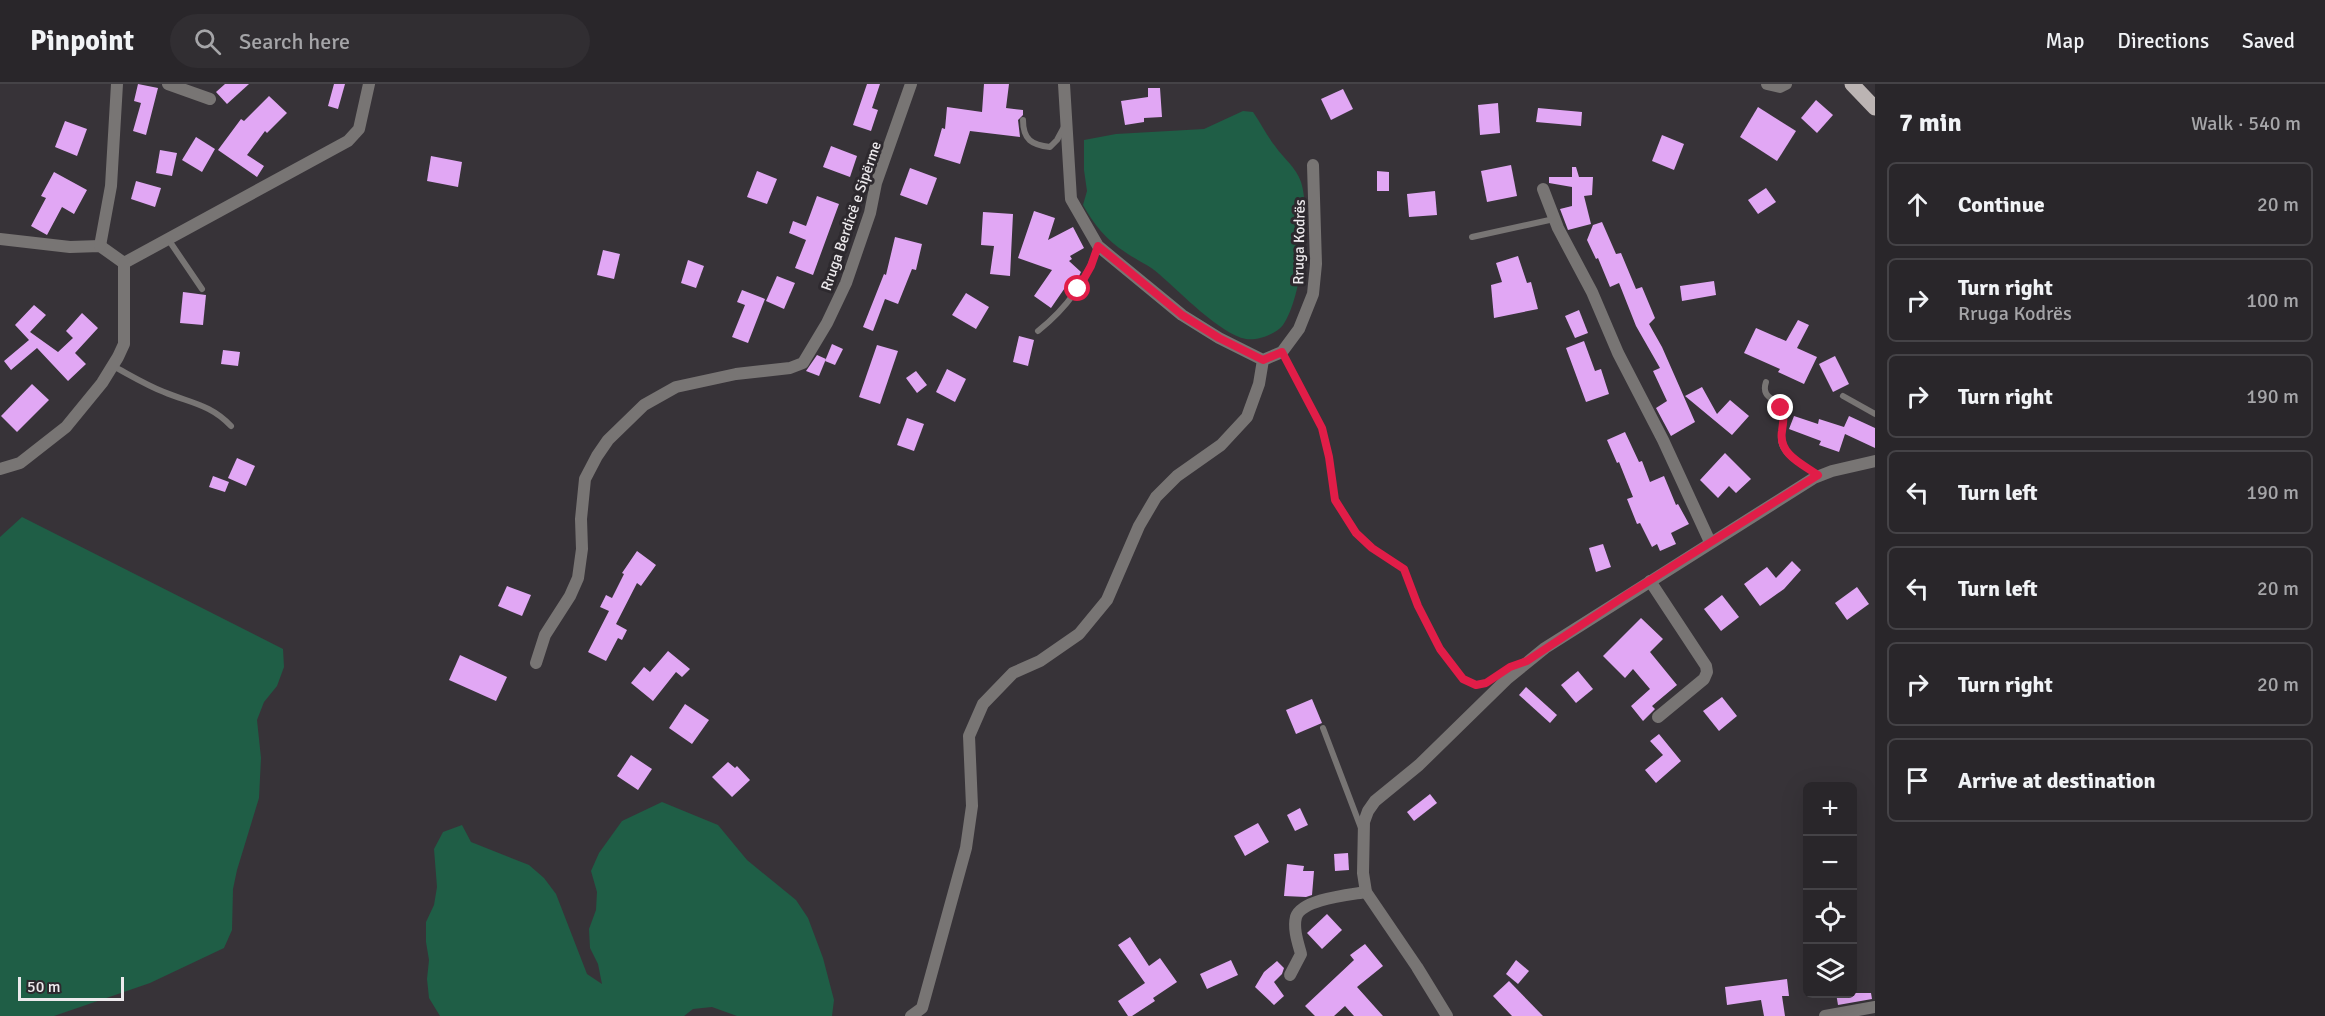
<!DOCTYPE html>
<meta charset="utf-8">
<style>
:root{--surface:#29262a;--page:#312e32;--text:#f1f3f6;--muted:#a5a5a8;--line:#454347}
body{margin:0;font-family:Signika,sans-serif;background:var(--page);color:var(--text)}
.controls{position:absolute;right:18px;bottom:18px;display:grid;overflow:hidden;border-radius:9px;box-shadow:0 6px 24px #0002}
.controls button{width:54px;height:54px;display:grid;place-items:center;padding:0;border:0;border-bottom:2px solid var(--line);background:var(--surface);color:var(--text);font:30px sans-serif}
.scale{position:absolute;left:18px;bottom:15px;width:106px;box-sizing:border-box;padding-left:6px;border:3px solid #edeaed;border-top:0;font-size:16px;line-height:21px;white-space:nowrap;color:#edeaed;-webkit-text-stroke:4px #2d292e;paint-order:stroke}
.stop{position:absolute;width:18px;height:18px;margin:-14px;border:4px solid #e11d48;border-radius:50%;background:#fff}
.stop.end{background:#e11d48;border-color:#fff;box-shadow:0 2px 6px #0008}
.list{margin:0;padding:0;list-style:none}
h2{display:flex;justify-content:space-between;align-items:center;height:78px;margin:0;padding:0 24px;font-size:26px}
h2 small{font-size:20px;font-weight:400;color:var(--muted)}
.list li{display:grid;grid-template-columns:39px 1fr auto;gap:18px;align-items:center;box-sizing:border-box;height:84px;margin:0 12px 12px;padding:0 12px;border:2px solid var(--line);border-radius:9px}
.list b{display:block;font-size:22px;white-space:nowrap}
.list p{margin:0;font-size:20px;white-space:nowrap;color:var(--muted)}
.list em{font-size:20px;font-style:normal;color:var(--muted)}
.icon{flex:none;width:33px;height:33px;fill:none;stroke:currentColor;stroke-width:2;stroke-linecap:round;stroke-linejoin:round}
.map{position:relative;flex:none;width:1875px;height:932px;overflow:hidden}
header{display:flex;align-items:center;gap:36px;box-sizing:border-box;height:84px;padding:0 30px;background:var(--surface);border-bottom:2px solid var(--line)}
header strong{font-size:28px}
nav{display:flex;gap:33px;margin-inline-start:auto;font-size:21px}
.search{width:420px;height:54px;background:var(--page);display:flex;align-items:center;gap:15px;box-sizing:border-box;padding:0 21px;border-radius:33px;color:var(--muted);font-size:22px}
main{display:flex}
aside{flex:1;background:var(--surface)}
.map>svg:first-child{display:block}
.green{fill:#1f5e46}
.building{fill:#e1a7f4}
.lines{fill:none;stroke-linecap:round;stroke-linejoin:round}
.path{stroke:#737074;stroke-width:2;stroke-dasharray:1.5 4.5;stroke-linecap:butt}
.service{stroke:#787574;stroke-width:6}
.minor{stroke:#787574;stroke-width:12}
.primary{stroke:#bbb4b3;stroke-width:15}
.route{stroke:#e11d48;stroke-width:8}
.labels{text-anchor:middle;stroke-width:6;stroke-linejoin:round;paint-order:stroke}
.street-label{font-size:15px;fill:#edeaed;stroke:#2d292e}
</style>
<header>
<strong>Pinpoint</strong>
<div class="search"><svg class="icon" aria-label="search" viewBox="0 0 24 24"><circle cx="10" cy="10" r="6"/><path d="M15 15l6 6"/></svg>Search here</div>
<nav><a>Map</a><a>Directions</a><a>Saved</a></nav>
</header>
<main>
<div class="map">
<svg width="1875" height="932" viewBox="0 0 1875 932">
<rect width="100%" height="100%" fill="#373338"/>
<g class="green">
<path d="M1243,27L1253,28C1261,39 1266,51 1275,62C1284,75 1296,83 1301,98C1311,129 1302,214 1283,241C1276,250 1257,257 1246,255C1220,250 1180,208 1159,190C1149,181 1136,176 1125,168C1107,157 1093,139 1083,121L1087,107L1084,86V56L1116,50L1204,45Z"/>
<polygon points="22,433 283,565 284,583 277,602 264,618 257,636 261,674 259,714 237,786 233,805 232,846 224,864 150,899 54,932 0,932 0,453"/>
<polygon points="662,718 718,741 747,776 796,816 808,834 823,874 834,916 832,932 737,932 712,923 693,925 684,932 440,932 429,914 427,895 429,876 426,858 426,838 434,821 437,803 434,765 443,748 462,741 471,758 529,781 544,794 556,810 587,890 602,900 598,880 590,864 589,845 596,826 597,808 591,787 599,769 622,737"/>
</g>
<g class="building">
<polygon points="138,0 158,4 146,51 133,47 141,19 134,17"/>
<polygon points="225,0 249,0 227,20 216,8"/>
<polygon points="334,0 345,0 338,25 328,22"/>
<polygon points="867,0 880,0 872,24 878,26 871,47 853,41"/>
<polygon points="984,0 1009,0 1006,24 1023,26 1023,31 1018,36 1020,53 970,47 960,80 934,72 942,44 945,45 947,23 982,28"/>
<polygon points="1148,4 1160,4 1162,33 1144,34 1144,38 1125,41 1121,17 1148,13"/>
<polygon points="1343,5 1353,25 1331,36 1321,15"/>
<polygon points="269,12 287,29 267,49 265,47 247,71 264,82 257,93 218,66 241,35 244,37"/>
<polygon points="1816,16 1833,31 1817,49 1801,34"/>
<polygon points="1498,19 1500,49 1480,51 1478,21"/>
<polygon points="1758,23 1796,47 1777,77 1740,53"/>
<polygon points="1538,24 1582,28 1581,42 1536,38"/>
<polygon points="65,37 87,45 77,72 55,63"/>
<polygon points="1662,51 1684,60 1674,86 1652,77"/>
<polygon points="196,53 215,65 202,88 182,76"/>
<polygon points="831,62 857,72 850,93 823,83"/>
<polygon points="160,66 177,69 172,92 156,89"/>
<polygon points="431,72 462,78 458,103 427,97"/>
<polygon points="1511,81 1517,112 1487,118 1481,87"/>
<polygon points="1572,83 1576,83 1579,93 1593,93 1592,111 1584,112 1591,140 1568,146 1560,125 1572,122 1572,103 1549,99 1549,93 1572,93"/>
<polygon points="910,84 937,94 927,121 900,111"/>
<polygon points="757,87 777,95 767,120 747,113"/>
<polygon points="1377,87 1389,88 1389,107 1377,107"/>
<polygon points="54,88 87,106 74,130 62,123 47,151 31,142 46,114 41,112"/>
<polygon points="136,97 161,104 155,123 131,115"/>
<polygon points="1766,104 1776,118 1758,130 1748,116"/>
<polygon points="1435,107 1437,131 1409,133 1407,110"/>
<polygon points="817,112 839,120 813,191 795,184 806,156 789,149 793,137 806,142"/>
<polygon points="1034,127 1055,134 1048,156 1073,143 1084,164 1070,172 1072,175 1069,177 1081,188 1077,196 1075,199 1071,195 1051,224 1034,212 1052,186 1018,174"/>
<polygon points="983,128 1013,130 1010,192 990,190 994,162 981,161"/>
<polygon points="1602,138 1616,170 1621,169 1636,205 1642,203 1655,234 1649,240 1662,263 1695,338 1671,352 1656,324 1667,317 1653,287 1660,284 1636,242 1619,199 1610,203 1598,174 1596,175 1587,156 1593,141"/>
<polygon points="895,153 922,160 916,186 912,185 898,220 885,215 873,247 863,243 884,190 886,191"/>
<polygon points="603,166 620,170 614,195 597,191"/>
<polygon points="1518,172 1527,199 1531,198 1538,225 1494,234 1491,201 1502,198 1496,179"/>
<polygon points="688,176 704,182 696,204 681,199"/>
<polygon points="777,192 795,199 784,225 766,217"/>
<polygon points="1714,197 1716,211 1682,217 1680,202"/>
<polygon points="742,206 765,215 748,259 732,253 745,221 737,218"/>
<polygon points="183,208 206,211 203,241 180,239"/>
<polygon points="966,209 989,223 976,245 952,231"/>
<polygon points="34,221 46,231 30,248 58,268 73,254 66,247 82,229 98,244 75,269 86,280 68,297 37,264 11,286 4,277 29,256 15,241"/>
<polygon points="1579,226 1588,249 1575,254 1565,232"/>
<polygon points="1798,236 1809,241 1797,264 1817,273 1804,300 1778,288 1780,285 1744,269 1756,244 1786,257"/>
<polygon points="1019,252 1034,256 1028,282 1013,278"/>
<polygon points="1584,257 1595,287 1601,285 1609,310 1586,318 1566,264"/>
<polygon points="832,260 843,265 835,281 825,277"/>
<polygon points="877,261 898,267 880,320 859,313"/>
<polygon points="223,266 240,268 238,282 221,280"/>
<polygon points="817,271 826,275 819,292 806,287"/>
<polygon points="1835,272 1849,300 1833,308 1819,280"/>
<polygon points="947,285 966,295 955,318 936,308"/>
<polygon points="916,287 927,301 917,309 906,294"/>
<polygon points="32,300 49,316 17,348 1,332"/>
<polygon points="1702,303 1717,330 1730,316 1749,332 1732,351 1685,312"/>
<polygon points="1794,332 1818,340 1819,335 1844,343 1849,332 1875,344 1875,364 1845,350 1839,368 1819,361 1821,357 1789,345"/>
<polygon points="907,334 924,340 914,367 897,361"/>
<polygon points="1625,348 1639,378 1642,377 1650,398 1664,392 1676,421 1678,420 1689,440 1671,449 1676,460 1660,467 1657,460 1652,463 1640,439 1637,440 1627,415 1633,413 1619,378 1617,379 1607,356"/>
<polygon points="1725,369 1751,395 1736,409 1729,402 1718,414 1700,396"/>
<polygon points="237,374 255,382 246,402 228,394"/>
<polygon points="213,392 229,398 225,408 209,403"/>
<polygon points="1603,460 1611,483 1596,488 1589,464"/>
<polygon points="637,467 656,481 641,502 637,499 616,540 627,546 622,556 618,554 606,577 588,568 609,527 600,523 606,511 612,514 624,490 622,489"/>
<polygon points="1792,477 1801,486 1784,505 1760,522 1744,500 1767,483 1776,494"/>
<polygon points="507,502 531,511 522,532 498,522"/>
<polygon points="1857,503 1869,520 1847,536 1835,519"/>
<polygon points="1722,511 1739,533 1721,547 1704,525"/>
<polygon points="1641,534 1663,555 1650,568 1677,601 1652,622 1655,625 1643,637 1631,622 1650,605 1633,585 1625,594 1603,572"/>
<polygon points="668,567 690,585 682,593 676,588 653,617 631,599 644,583 650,588"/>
<polygon points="460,571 507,593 496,617 449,596"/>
<polygon points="1578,587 1593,605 1576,619 1561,601"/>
<polygon points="1526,603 1557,631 1550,639 1519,611"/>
<polygon points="1722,613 1737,632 1719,647 1703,627"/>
<polygon points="1312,615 1322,639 1296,650 1286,626"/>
<polygon points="685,620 709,636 692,660 669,644"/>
<polygon points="1659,650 1681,677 1656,699 1645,686 1663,671 1650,657"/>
<polygon points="631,671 652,685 638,706 617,692"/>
<polygon points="728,678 735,684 737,682 750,696 732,713 712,693"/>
<polygon points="1430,710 1437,719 1414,737 1407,728"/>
<polygon points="1300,724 1308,741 1295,747 1287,731"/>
<polygon points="1258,739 1269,758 1245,772 1234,752"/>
<polygon points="1348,769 1349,786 1335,787 1334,770"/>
<polygon points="1287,780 1304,782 1303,787 1314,787 1312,811 1306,813 1284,812"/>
<polygon points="1327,830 1342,846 1322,865 1307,849"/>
<polygon points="1130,853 1149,882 1160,874 1177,898 1153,914 1155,917 1132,932 1128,932 1118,917 1145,899 1118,861"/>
<polygon points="1365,860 1383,882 1357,903 1383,932 1354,932 1345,922 1334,932 1315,932 1305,922 1354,876 1350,871"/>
<polygon points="1231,876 1238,891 1207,905 1200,890"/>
<polygon points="1516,876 1529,887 1518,900 1506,890"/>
<polygon points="1277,877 1284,884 1282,890 1274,898 1284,912 1274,921 1255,903 1264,888"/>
<polygon points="1787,895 1789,912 1782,912 1785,932 1764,932 1761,916 1727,921 1725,903"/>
<polygon points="1509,897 1543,932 1512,932 1493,912"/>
<polygon points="1836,909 1871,909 1872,915 1838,921"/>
</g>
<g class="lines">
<polyline class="path" points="1288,279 1322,344 1329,373 1335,416 1341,426 1356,449 1372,464 1404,485 1418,522 1440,565 1463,595 1476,601 1483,600"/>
<g class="service">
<path d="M1023,36C1023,56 1032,61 1050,63L1057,56L1064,43"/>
<polyline points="1472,153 1554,135"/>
<polyline points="168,155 202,205"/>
<path d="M1038,247C1068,223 1085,198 1098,163"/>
<path d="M113,282C130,291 146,301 164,308C190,319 210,320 231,342"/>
<path d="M1766,298C1760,316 1779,314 1783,328C1786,335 1782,344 1781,352C1779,371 1805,382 1818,391"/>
<polyline points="1843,312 1875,330"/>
<polyline points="1323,644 1361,744"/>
</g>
<g class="minor">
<polyline points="168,0 210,15"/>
<polyline points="1064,0 1071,115 1098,162 1182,231 1219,254 1263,276 1282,268 1299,245 1313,210 1316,180 1313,81"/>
<polyline points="1767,0 1780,3 1786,0"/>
<polyline points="1543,105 1558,144 1592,208 1618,269 1663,356 1710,458"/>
<polyline points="0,155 70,163 100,162 124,179 348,57 359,45 369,0"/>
<polyline points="100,162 111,102 117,0"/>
<polyline points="0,385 20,379 66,343 102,299 118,273 124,260 124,179"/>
<polyline points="1650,497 1706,582 1707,588 1704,595 1658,633"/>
<polyline points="536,579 545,551 570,512 578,494 582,465 581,435 585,395 597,372 608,356 644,321 676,303 736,290 790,284 803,279 827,239 846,199 870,129 876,99 911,0"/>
<path d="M1290,891L1301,870C1298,859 1293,845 1296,833C1302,815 1349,811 1366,808"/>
<polyline points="911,932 922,924 966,764 972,722 969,652 983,620 1013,589 1040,577 1079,550 1107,516 1139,442 1156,413 1177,392 1221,361 1247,333 1259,300 1263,276"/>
<polyline points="1447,932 1417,883 1366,808 1363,789 1364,738 1368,727 1375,717 1419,681 1508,594 1545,564 1814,394 1832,387 1875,377"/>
<polyline points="1825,932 1875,923"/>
</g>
<polyline class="primary" points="1852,0 1875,24"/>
</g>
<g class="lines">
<path class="route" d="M1078,205L1091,182L1098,162L1182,231L1219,254L1263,276L1282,268L1322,344L1329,373L1335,416L1356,449L1372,464L1404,485L1418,522L1440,565L1463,595L1476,601L1486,599L1510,583L1527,577L1625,512L1818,391C1802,380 1778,370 1782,347C1783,338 1785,332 1781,324"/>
</g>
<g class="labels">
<g class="street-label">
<text transform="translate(851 132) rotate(-71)" y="5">Rruga Berdicë e Sipërme</text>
<text transform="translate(1299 158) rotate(-89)" y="5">Rruga Kodrës</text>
</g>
</g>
</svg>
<div class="controls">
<button>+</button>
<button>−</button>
<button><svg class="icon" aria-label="locate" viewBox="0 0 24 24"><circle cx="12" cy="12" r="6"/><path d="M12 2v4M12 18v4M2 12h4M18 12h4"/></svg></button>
<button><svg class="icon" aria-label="layers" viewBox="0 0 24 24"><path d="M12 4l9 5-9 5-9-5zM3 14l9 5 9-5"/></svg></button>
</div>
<div class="scale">50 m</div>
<div class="stop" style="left:1078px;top:205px"></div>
<div class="stop end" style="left:1781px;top:324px"></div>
</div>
<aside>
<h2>7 min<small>Walk · 540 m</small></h2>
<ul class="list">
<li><svg class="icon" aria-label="ahead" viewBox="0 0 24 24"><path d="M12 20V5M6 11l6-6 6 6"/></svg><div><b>Continue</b></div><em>20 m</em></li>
<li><svg class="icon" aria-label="right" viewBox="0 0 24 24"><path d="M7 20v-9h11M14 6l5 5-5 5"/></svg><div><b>Turn right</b><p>Rruga Kodrës</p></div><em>100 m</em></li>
<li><svg class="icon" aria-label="right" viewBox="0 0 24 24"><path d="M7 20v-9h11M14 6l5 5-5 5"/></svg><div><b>Turn right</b></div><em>190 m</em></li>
<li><svg class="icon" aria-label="left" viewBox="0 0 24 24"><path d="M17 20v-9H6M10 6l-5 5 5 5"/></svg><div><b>Turn left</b></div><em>190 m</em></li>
<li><svg class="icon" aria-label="left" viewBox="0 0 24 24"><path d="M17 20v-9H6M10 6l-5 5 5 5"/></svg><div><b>Turn left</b></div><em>20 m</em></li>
<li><svg class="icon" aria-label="right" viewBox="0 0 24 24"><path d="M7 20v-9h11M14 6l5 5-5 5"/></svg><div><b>Turn right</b></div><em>20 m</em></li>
<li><svg class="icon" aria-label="arrive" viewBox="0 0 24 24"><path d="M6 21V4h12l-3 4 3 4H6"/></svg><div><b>Arrive at destination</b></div></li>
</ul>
</aside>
</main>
